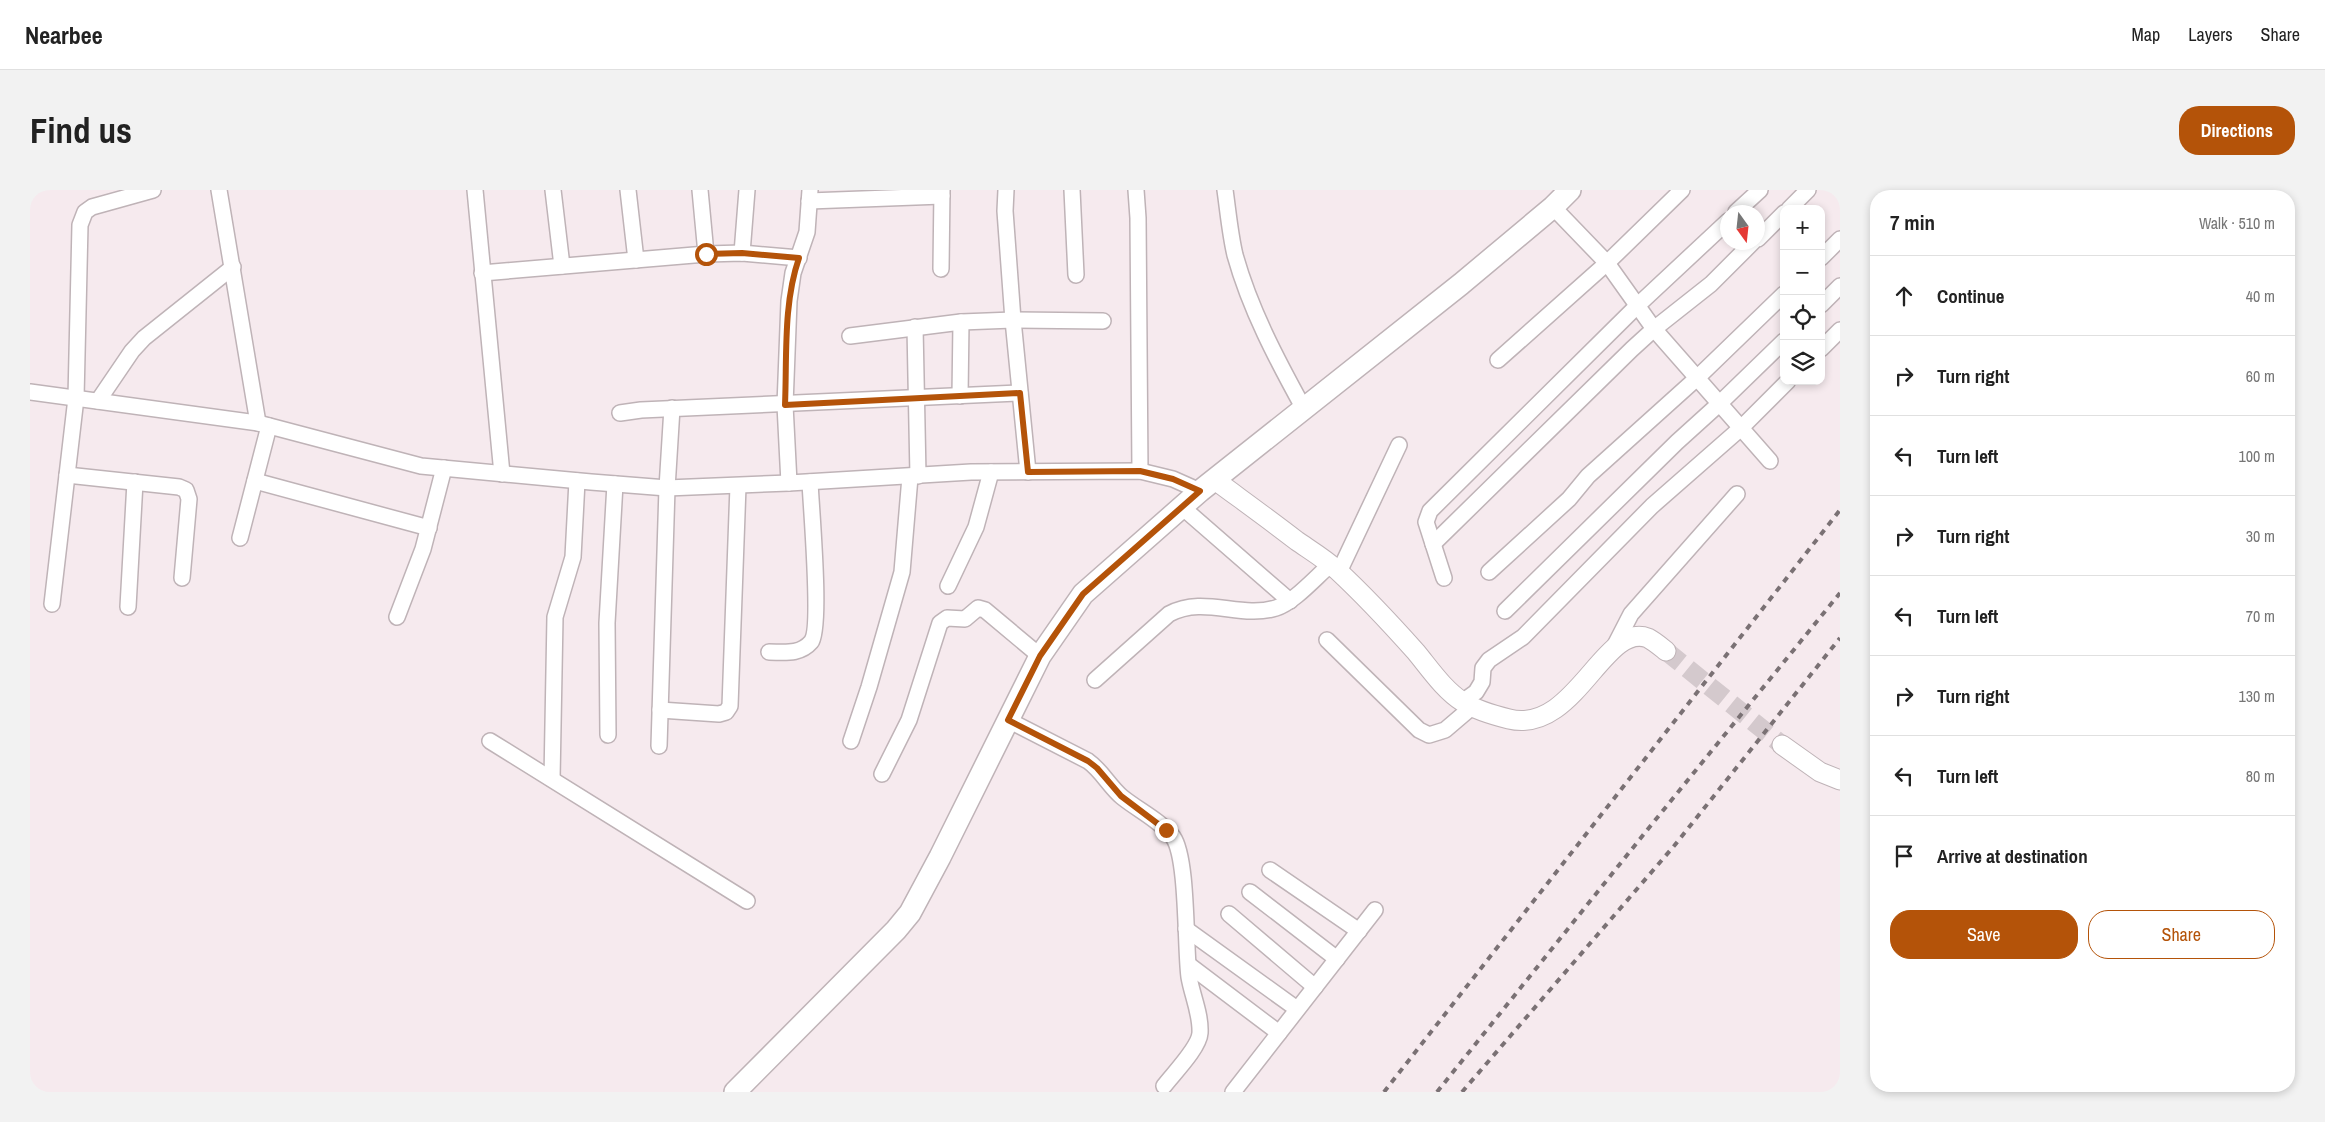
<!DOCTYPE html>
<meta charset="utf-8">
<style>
:root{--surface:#fff;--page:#f2f2f2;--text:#222;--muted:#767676;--line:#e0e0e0;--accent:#b45309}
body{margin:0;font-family:"Archivo Narrow",sans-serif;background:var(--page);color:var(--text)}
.controls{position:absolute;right:15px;top:15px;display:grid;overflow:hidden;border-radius:10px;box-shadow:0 2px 8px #0003}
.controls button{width:45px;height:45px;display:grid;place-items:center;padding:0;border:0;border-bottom:1px solid var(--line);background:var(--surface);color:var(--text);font:25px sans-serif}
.compass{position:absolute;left:1690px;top:15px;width:45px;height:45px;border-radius:50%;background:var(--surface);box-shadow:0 2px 8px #0003;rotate:165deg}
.stop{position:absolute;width:15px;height:15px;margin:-11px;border:4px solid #b45309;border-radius:50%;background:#fff}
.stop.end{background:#b45309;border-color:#fff;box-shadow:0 1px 5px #0008}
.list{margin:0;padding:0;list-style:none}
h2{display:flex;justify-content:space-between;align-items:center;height:65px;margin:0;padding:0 20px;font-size:21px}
h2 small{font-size:16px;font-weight:400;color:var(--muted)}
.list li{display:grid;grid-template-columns:32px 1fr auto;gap:15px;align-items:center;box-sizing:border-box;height:80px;padding:0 20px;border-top:1px solid var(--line)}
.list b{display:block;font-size:19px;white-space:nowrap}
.list em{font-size:16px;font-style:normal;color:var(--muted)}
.actions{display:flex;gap:10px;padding:15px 20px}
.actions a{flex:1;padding:11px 0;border:1px solid var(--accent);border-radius:20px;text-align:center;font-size:18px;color:var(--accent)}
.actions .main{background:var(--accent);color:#fff}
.icon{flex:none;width:28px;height:28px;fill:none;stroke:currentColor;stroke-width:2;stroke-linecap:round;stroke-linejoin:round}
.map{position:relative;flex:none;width:1810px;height:902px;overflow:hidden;border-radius:20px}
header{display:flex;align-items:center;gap:30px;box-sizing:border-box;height:70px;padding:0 25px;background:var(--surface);border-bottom:1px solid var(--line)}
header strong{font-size:24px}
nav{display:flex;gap:28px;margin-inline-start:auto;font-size:18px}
.intro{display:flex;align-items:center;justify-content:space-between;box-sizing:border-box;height:120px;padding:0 30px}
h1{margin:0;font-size:35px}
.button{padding:12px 22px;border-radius:20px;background:var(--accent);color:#fff;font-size:18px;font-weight:700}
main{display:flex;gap:30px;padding:0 30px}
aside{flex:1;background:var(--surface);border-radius:20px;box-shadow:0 2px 8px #0003}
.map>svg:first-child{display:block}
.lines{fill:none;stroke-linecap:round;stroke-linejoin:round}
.tertiary-tunnel{stroke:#d4c9cd;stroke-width:19;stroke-dasharray:19 9;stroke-linecap:butt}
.minor-casing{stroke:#bfb3b7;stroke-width:18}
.tertiary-casing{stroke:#bfb3b7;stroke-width:21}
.secondary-casing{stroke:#bfb3b7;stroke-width:24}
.minor{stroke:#fff;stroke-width:15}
.tertiary{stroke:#fff;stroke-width:19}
.secondary{stroke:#fff;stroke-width:21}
.rail{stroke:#7a7174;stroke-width:4;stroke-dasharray:6 6;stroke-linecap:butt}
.route{stroke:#b45309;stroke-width:6}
</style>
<header>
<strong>Nearbee</strong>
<nav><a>Map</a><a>Layers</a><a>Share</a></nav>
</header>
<div class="intro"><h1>Find us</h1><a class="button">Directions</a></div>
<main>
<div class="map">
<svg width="1810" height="902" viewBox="0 0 1810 902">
<rect width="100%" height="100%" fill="#f6eaee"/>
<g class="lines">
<polyline class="tertiary-tunnel" points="1636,461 1752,555"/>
<g class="minor-casing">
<g id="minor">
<polyline points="189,0 228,233"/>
<polyline points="445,0 472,284"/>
<polyline points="523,0 532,76"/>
<polyline points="598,0 606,70"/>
<polyline points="670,0 676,64"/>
<polyline points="976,0 975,21 983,130 998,282"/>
<polyline points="1042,0 1046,85"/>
<polyline points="1106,0 1108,28 1110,281"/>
<path d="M1195,0C1198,21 1200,44 1205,65C1220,119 1247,170 1274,219"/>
<polyline points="779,11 912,6"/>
<polyline points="1523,17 1577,73 1624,139 1740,271"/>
<polyline points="1759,19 1778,0"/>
<polyline points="1706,22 1730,0"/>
<polyline points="1728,49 1754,23"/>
<polyline points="712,63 717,0"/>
<polyline points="1791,68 1810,49"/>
<polyline points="911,79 912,0"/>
<polyline points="452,83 676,64 712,63 769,68"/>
<polyline points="1791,115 1810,96"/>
<polyline points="885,137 888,286"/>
<polyline points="820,146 931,132 983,130 1073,131"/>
<polyline points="1791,159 1810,140"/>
<polyline points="1468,170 1577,73 1652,0"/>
<polyline points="0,202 228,233 391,276 561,292 637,298 759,293 941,282 1110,281 1143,289 1170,301"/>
<polyline points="930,206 931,132"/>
<polyline points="68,211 102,161 114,148 203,77"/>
<polyline points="590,223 611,220 990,203"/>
<polyline points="37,285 149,297 156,300 159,309 152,388"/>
<polyline points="225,291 399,338"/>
<polyline points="759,293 755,215 759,111 763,83 777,42 780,0"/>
<polyline points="1152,317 1260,411"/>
<polyline points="210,348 239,236"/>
<polyline points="1403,354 1602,159 1624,139 1681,94 1723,52"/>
<polyline points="1309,382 1369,255"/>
<polyline points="1459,382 1539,309 1558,286 1667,188 1754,104"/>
<polyline points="1414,388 1396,332 1400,321 1608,115 1698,31"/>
<polyline points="918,396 946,337 961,282"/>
<polyline points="22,414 46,208 50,35 55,22 62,17 123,0"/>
<polyline points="98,417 105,292"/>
<polyline points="1475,421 1647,252 1689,214 1754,151"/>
<polyline points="367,427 393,359 414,278"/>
<polyline points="1297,450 1389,540 1399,545 1415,540 1442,517"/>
<polyline points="1584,457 1601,424 1707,304"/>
<path d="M739,462C754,462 770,465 781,452C792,439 781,317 780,292"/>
<path d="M1065,490L1139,424C1174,405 1210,429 1246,418C1263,413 1286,387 1300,375"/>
<polyline points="1432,512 1446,502 1452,492 1453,478 1459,470 1493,447 1622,316 1711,238 1758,191"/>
<polyline points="630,520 689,524 696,522 700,516 708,296"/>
<path d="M978,530L1058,571C1072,581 1079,596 1092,607C1108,620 1131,631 1143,647C1158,668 1155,757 1159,787C1162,805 1171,824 1170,843C1169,858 1143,884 1134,896"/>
<polyline points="578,545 577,433 585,294"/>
<polyline points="460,551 717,711"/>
<polyline points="821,551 839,497 872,382 880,287"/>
<polyline points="629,556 637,298 642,218"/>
<polyline points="852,584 879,530 910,433 917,428 935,429 948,418 955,420 1010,466"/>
<polyline points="522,589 525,427 543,367 547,291"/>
<polyline points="1240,680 1329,741"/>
<polyline points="1220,702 1307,769"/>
<polyline points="1199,724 1285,797"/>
<polyline points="1156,739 1267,819"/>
<polyline points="1159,775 1249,843"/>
<polyline points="1203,902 1345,720"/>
</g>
</g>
<g class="tertiary-casing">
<g id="tertiary">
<path d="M1185,290C1212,310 1240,330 1267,351C1280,360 1295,369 1307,380C1335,406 1361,434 1386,462C1400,479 1414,500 1433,512C1446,520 1463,525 1479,529C1545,545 1574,431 1618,448C1624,451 1631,457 1636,461"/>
<polyline points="1752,555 1790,582 1810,590"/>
</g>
</g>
<g class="secondary-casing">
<polyline id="secondary" points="705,902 866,740 880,723 910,667 1010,466 1053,404 1170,301 1431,94 1523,17 1540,0"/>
</g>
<use href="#minor" class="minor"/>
<use href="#tertiary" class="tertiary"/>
<use href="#secondary" class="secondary"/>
<g class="rail">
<polyline points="1354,902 1810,320"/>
<polyline points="1407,902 1618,639 1810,403"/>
<polyline points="1432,902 1644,656 1810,448"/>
</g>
</g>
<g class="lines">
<path class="route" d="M676,64L712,63L769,68C753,114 757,167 755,215L990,203L998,282L1110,281L1143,289L1170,301L1053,404L1010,466L978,530L1058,571L1067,578L1091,606L1136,640"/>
</g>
</svg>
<div class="controls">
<button>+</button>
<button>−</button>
<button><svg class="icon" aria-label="locate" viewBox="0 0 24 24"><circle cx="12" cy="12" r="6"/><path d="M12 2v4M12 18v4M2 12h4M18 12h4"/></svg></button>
<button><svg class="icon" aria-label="layers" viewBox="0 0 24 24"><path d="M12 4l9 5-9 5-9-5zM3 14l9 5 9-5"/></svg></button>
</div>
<svg class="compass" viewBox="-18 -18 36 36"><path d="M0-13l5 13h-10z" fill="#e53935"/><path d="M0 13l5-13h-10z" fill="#767676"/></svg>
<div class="stop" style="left:676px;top:64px"></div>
<div class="stop end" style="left:1136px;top:640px"></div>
</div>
<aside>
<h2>7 min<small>Walk · 510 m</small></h2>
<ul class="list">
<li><svg class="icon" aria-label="ahead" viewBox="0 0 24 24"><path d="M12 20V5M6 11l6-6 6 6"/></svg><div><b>Continue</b></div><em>40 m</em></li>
<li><svg class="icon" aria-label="right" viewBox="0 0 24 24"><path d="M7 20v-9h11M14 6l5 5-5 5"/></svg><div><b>Turn right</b></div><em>60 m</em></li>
<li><svg class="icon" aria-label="left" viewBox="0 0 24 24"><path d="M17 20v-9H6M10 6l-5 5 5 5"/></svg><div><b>Turn left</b></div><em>100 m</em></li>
<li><svg class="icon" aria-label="right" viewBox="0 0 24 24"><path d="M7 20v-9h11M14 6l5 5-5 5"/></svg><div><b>Turn right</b></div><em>30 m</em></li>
<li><svg class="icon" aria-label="left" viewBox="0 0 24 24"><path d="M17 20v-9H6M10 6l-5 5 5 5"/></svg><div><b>Turn left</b></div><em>70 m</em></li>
<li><svg class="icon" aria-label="right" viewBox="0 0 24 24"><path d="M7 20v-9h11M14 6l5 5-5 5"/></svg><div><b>Turn right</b></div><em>130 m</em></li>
<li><svg class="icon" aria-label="left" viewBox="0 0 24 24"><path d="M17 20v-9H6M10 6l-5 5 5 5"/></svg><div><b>Turn left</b></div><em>80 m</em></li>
<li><svg class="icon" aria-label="arrive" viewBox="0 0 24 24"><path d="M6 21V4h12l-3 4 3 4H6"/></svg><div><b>Arrive at destination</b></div></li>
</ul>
<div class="actions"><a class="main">Save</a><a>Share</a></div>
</aside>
</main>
